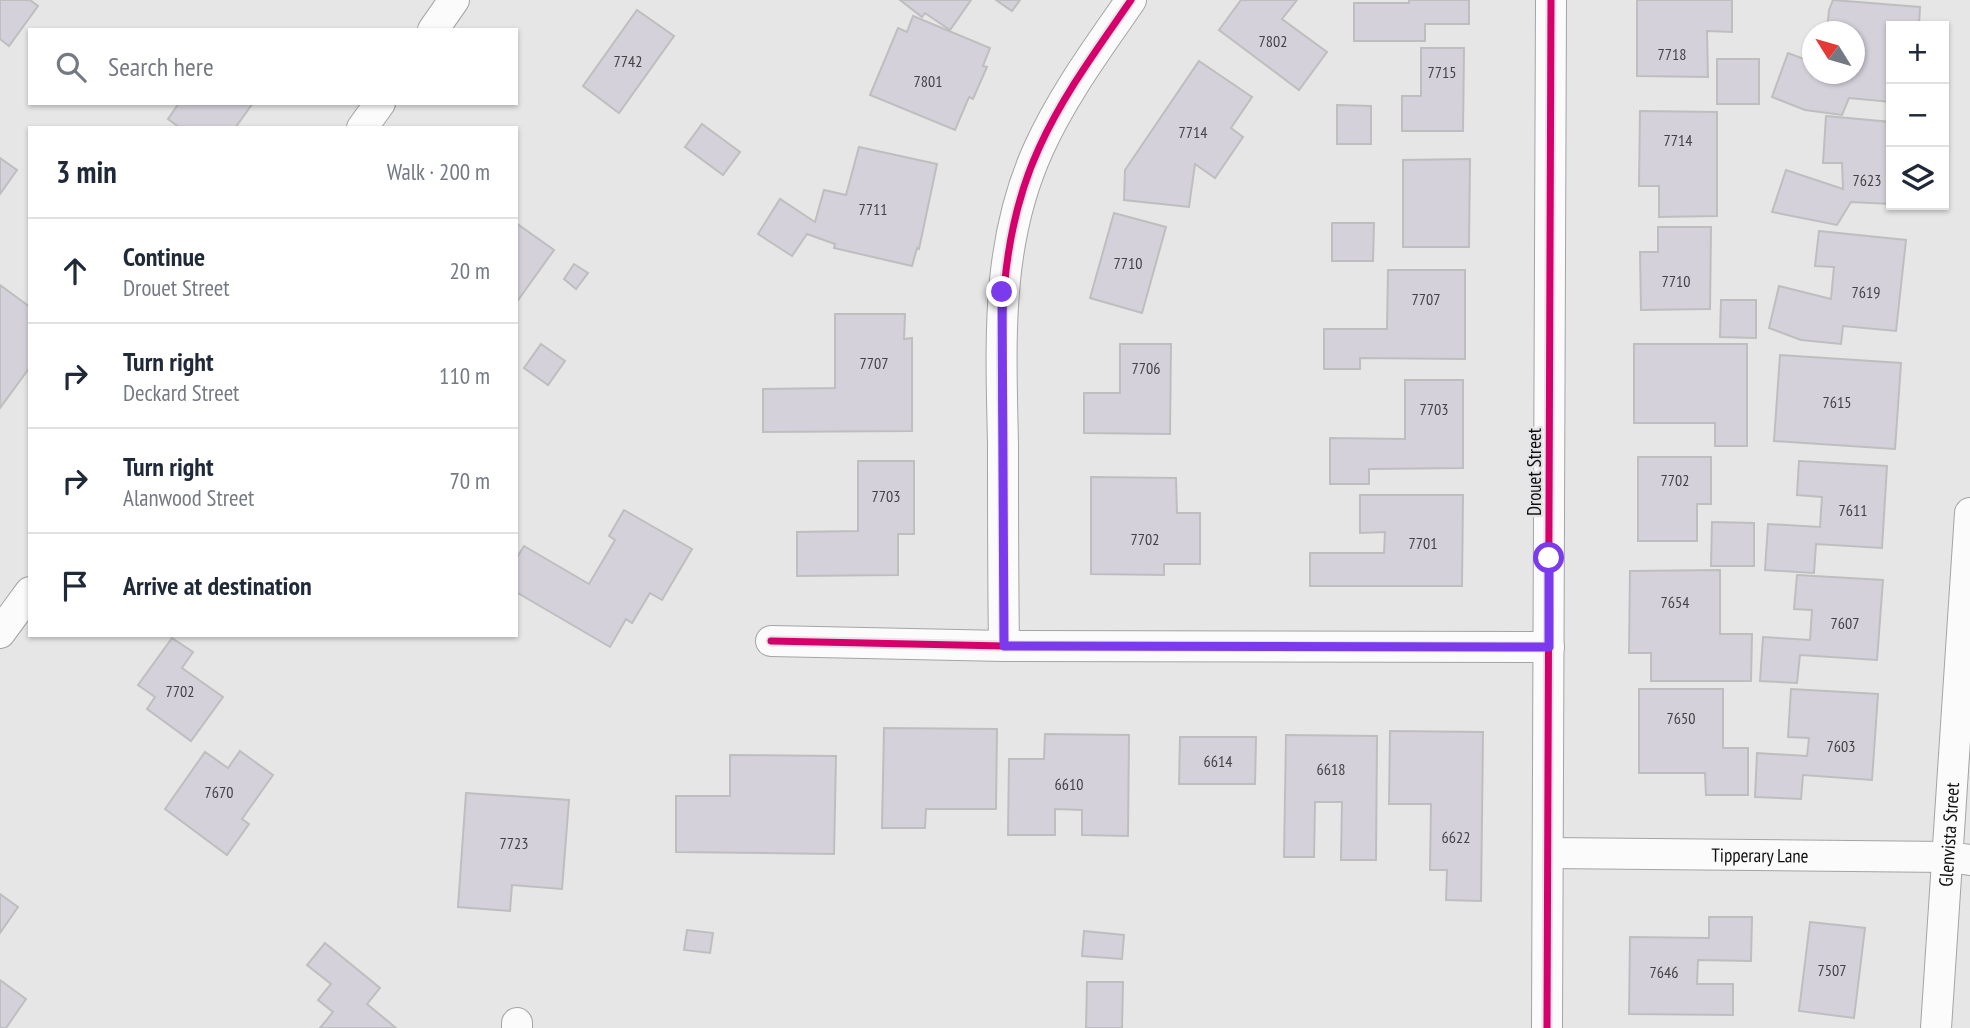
<!DOCTYPE html>
<meta charset="utf-8">
<style>
:root{--surface:#fff;--page:#f2f2f3;--text:#1f2937;--muted:#747a83;--line:#e0e1e3}
body{margin:0;font-family:"PT Sans Narrow",sans-serif;background:var(--page);color:var(--text)}
.controls{position:absolute;right:21px;top:21px;display:grid;overflow:hidden;border-radius:0px;box-shadow:0 2px 5px #0004}
.controls button{width:63px;height:63px;display:grid;place-items:center;padding:0;border:0;border-bottom:2px solid var(--line);background:var(--surface);color:var(--text);font:35px sans-serif}
.compass{position:absolute;left:1802px;top:21px;width:63px;height:63px;border-radius:50%;background:var(--surface);box-shadow:0 2px 5px #0004;rotate:307deg}
.stop{position:absolute;width:21px;height:21px;margin:-16px;border:5px solid #7c3aed;border-radius:50%;background:#fff}
.stop.end{background:#7c3aed;border-color:#fff;box-shadow:0 2px 7px #0008}
.list{margin:0;padding:0;list-style:none}
h2{display:flex;justify-content:space-between;align-items:center;height:91px;margin:0;padding:0 28px;font-size:30px}
h2 small{font-size:23px;font-weight:400;color:var(--muted)}
.list li{display:grid;grid-template-columns:46px 1fr auto;gap:21px;align-items:center;box-sizing:border-box;height:105px;padding:0 28px;border-top:2px solid var(--line)}
.list b{display:block;font-size:26px;white-space:nowrap}
.list p{margin:0;font-size:23px;white-space:nowrap;color:var(--muted)}
.list em{font-size:23px;font-style:normal;color:var(--muted)}
.icon{flex:none;width:38px;height:38px;fill:none;stroke:currentColor;stroke-width:2;stroke-linecap:round;stroke-linejoin:round}
.map{position:relative;flex:none;width:1970px;height:1028px;overflow:hidden}
.search{position:absolute;background:var(--surface);box-shadow:0 2px 5px #0004;left:28px;top:28px;width:490px;height:77px;display:flex;align-items:center;gap:18px;box-sizing:border-box;padding:0 24px;border-radius:0px;color:var(--muted);font-size:26px}
.panel{position:absolute;background:var(--surface);box-shadow:0 2px 5px #0004;left:28px;top:126px;width:490px;height:511px;border-radius:0px}
.map>svg:first-child{display:block}
.building{fill:#d4d1db;stroke:#bebebf;stroke-width:2}
.lines{fill:none;stroke-linecap:round;stroke-linejoin:round}
.street-casing{stroke:#a4a4a5;stroke-width:32}
.street{stroke:#fbfbfb;stroke-width:30}
.cycleway-casing{stroke:#e5e5e8;stroke-width:11}
.cycleway{stroke:#d6006c;stroke-width:7}
.route{stroke:#7c3aed;stroke-width:9}
.labels{text-anchor:middle;stroke-width:5;stroke-linejoin:round;paint-order:stroke}
.number-label{font-size:16px;fill:#424245}
.street-label{font-size:19px;fill:#0f0f10;stroke:#e5e5e8}
</style>
<div class="map">
<svg width="1970" height="1028" viewBox="0 0 1970 1028">
<rect width="100%" height="100%" fill="#e6e6e7"/>
<g class="building">
<polygon points="0,0 30,0 38,6 9,46 0,39"/>
<polygon points="900,0 971,0 950,30 925,13 922,17"/>
<polygon points="996,0 1020,0 1012,11"/>
<polygon points="1241,0 1297,0 1282,19 1327,52 1299,90 1219,30"/>
<polygon points="1409,0 1469,0 1469,24 1425,24 1425,41 1354,41 1354,3 1409,3"/>
<polygon points="1637,0 1732,0 1732,32 1707,31 1708,77 1637,76"/>
<polygon points="1833,0 1920,7 1919,26 1891,26 1891,102 1849,98 1842,115 1805,110 1772,97 1788,53 1812,62 1812,74 1854,74 1854,32 1827,32 1829,10"/>
<polygon points="637,10 674,36 619,113 583,86"/>
<polygon points="913,16 990,48 983,66 987,67 973,99 969,97 955,130 870,95 898,28 907,32"/>
<polygon points="1421,48 1464,48 1463,131 1402,131 1402,96 1421,96"/>
<rect x="1717" y="59" width="42" height="45"/>
<polygon points="1199,61 1252,97 1231,128 1243,137 1215,178 1195,164 1189,207 1124,200 1125,170"/>
<polygon points="179,103 253,103 235,128 180,128 168,119"/>
<polygon points="1337,105 1371,106 1371,144 1337,144"/>
<polygon points="1640,111 1717,112 1717,216 1659,217 1659,186 1639,186"/>
<polygon points="1826,116 1891,122 1891,204 1851,202 1837,225 1772,212 1786,170 1843,189 1842,163 1823,163"/>
<polygon points="702,124 740,152 723,175 685,147"/>
<polygon points="859,147 937,164 919,249 917,248 912,266 834,248 835,244 807,234 792,256 758,234 780,199 815,222 824,190 846,195"/>
<polygon points="0,158 17,170 0,194"/>
<polygon points="1470,159 1469,247 1403,247 1403,160"/>
<polygon points="1114,213 1166,227 1142,313 1090,298"/>
<polygon points="516,223 554,250 516,303"/>
<polygon points="1332,223 1374,223 1373,261 1332,261"/>
<polygon points="1658,227 1711,227 1710,309 1641,310 1640,252 1658,252"/>
<polygon points="1819,231 1906,240 1896,331 1843,326 1841,344 1801,340 1769,328 1779,286 1831,299 1834,267 1815,266"/>
<polygon points="574,264 588,273 576,289 564,279"/>
<polygon points="1388,270 1465,270 1465,359 1360,358 1360,369 1324,369 1324,329 1387,329"/>
<polygon points="0,285 30,307 30,367 0,408"/>
<polygon points="1721,300 1756,300 1756,338 1720,337"/>
<polygon points="835,314 905,314 904,339 912,338 912,431 763,432 763,389 835,388"/>
<polygon points="541,344 565,361 548,385 524,368"/>
<polygon points="1120,344 1171,344 1170,434 1084,433 1084,393 1120,393"/>
<polygon points="1634,344 1747,344 1747,446 1715,446 1715,423 1634,423"/>
<polygon points="1780,355 1901,363 1895,449 1774,441"/>
<polygon points="1405,380 1463,380 1463,468 1369,469 1369,484 1330,484 1330,438 1405,439"/>
<polygon points="1638,457 1711,457 1711,504 1697,504 1697,541 1638,541"/>
<polygon points="858,461 914,461 914,534 898,534 898,575 797,576 797,532 858,531"/>
<polygon points="1799,461 1887,466 1882,548 1816,544 1814,573 1765,570 1768,524 1820,527 1822,497 1797,495"/>
<polygon points="1091,477 1176,478 1177,513 1200,513 1200,564 1164,564 1164,575 1091,574"/>
<polygon points="1360,495 1463,495 1462,586 1310,586 1310,553 1384,553 1385,532 1360,533"/>
<polygon points="624,510 692,549 662,600 650,593 632,623 626,619 610,647 516,592 516,559 524,546 589,584 615,540 609,536"/>
<polygon points="1712,522 1754,523 1754,566 1711,566"/>
<polygon points="1720,570 1720,634 1752,634 1751,681 1651,681 1651,653 1629,653 1630,571"/>
<polygon points="1797,575 1883,580 1877,660 1800,655 1797,683 1760,681 1763,637 1810,640 1812,610 1794,609"/>
<polygon points="172,638 193,652 182,668 223,697 191,741 147,709 155,697 138,685"/>
<polygon points="1639,689 1723,689 1723,748 1748,748 1748,795 1706,795 1705,773 1639,773"/>
<polygon points="1791,689 1878,694 1872,780 1803,775 1801,799 1755,797 1757,753 1807,756 1809,738 1788,737"/>
<polygon points="884,728 997,729 996,809 926,809 925,828 882,828"/>
<polygon points="1390,731 1483,732 1481,901 1446,900 1447,870 1430,870 1431,804 1389,804"/>
<polygon points="1045,734 1129,735 1128,836 1082,835 1082,810 1055,809 1055,835 1008,835 1009,759 1044,759"/>
<polygon points="1286,735 1377,736 1376,860 1341,860 1342,802 1315,802 1314,857 1284,857"/>
<polygon points="1180,737 1256,737 1255,784 1179,784"/>
<polygon points="240,751 273,775 242,819 249,824 227,855 165,809 205,752 228,768"/>
<polygon points="730,755 836,756 834,854 676,852 676,796 730,796"/>
<polygon points="466,793 569,800 562,889 512,885 510,911 458,907"/>
<polygon points="0,894 18,907 0,933"/>
<polygon points="1709,917 1752,917 1751,961 1698,960 1697,984 1733,984 1733,1015 1629,1014 1630,937 1709,938"/>
<polygon points="1810,922 1865,928 1854,1018 1799,1011"/>
<polygon points="687,930 713,933 710,953 684,950"/>
<polygon points="1084,931 1124,935 1122,959 1082,956"/>
<polygon points="325,943 380,988 367,1004 396,1028 320,1028 333,1012 318,1000 331,984 307,965"/>
<polygon points="0,980 26,999 6,1028 0,1028"/>
<polygon points="1087,982 1123,982 1122,1028 1086,1028"/>
</g>
<g class="lines">
<g class="street-casing">
<g id="street">
<polyline points="433,30 454,0"/>
<polyline points="362,128 380,103"/>
<polyline points="0,633 30,592"/>
<polyline points="771,641 1004,646 1549,647"/>
<path d="M1004,646C1003,579 1003,512 1003,445C1001,343 995,244 1039,148C1063,95 1098,48 1131,0"/>
<path id="s1" d="M1548,853L1947,857L1970,860"/>
<polyline points="517,1028 517,1023"/>
<polyline points="1547,1028 1551,0"/>
<path id="s2" d="M1936,1028L1970,513"/>
</g>
</g>
<use href="#street" class="street"/>
<g class="cycleway-casing">
<g id="cycleway">
<polyline points="771,641 1004,646 1549,647"/>
<path d="M1004,646C1003,579 1003,512 1003,445C1001,343 995,244 1039,148C1063,95 1098,48 1131,0"/>
<polyline points="1547,1028 1551,0"/>
</g>
</g>
<use href="#cycleway" class="cycleway"/>
</g>
<g class="lines">
<polyline class="route" points="1002,292 1004,646 1549,647 1549,558"/>
</g>
<g class="labels">
<g class="number-label">
<text x="1273" y="47">7802</text>
<text x="1672" y="60">7718</text>
<text x="628" y="67">7742</text>
<text x="1442" y="78">7715</text>
<text x="928" y="87">7801</text>
<text x="1193" y="138">7714</text>
<text x="1678" y="146">7714</text>
<text x="1867" y="186">7623</text>
<text x="873" y="215">7711</text>
<text x="1128" y="269">7710</text>
<text x="1676" y="287">7710</text>
<text x="1866" y="298">7619</text>
<text x="1426" y="305">7707</text>
<text x="874" y="369">7707</text>
<text x="1146" y="374">7706</text>
<text x="1837" y="408">7615</text>
<text x="1434" y="415">7703</text>
<text x="1675" y="486">7702</text>
<text x="886" y="502">7703</text>
<text x="1853" y="516">7611</text>
<text x="1145" y="545">7702</text>
<text x="1423" y="549">7701</text>
<text x="1675" y="608">7654</text>
<text x="1845" y="629">7607</text>
<text x="180" y="697">7702</text>
<text x="1681" y="724">7650</text>
<text x="1841" y="752">7603</text>
<text x="1218" y="767">6614</text>
<text x="1331" y="775">6618</text>
<text x="1069" y="790">6610</text>
<text x="219" y="798">7670</text>
<text x="1456" y="843">6622</text>
<text x="514" y="849">7723</text>
<text x="1832" y="976">7507</text>
<text x="1664" y="978">7646</text>
</g>
<g class="street-label">
<text transform="translate(1534 472) rotate(-90)" y="7">Drouet Street</text>
<text dy="7" stroke="none"><textPath href="#s2" startOffset="194">Glenvista Street</textPath></text>
<text dy="7" stroke="none"><textPath href="#s1" startOffset="212">Tipperary Lane</textPath></text>
</g>
</g>
</svg>
<div class="controls">
<button>+</button>
<button>−</button>
<button><svg class="icon" aria-label="layers" viewBox="0 0 24 24"><path d="M12 4l9 5-9 5-9-5zM3 14l9 5 9-5"/></svg></button>
</div>
<svg class="compass" viewBox="-18 -18 36 36"><path d="M0-13l5 13h-10z" fill="#e53935"/><path d="M0 13l5-13h-10z" fill="#747a83"/></svg>
<div class="stop" style="left:1549px;top:558px"></div>
<div class="stop end" style="left:1002px;top:292px"></div>
<div class="search"><svg class="icon" aria-label="search" viewBox="0 0 24 24"><circle cx="10" cy="10" r="6"/><path d="M15 15l6 6"/></svg>Search here</div>
<section class="panel">
<h2>3 min<small>Walk · 200 m</small></h2>
<ul class="list">
<li><svg class="icon" aria-label="ahead" viewBox="0 0 24 24"><path d="M12 20V5M6 11l6-6 6 6"/></svg><div><b>Continue</b><p>Drouet Street</p></div><em>20 m</em></li>
<li><svg class="icon" aria-label="right" viewBox="0 0 24 24"><path d="M7 20v-9h11M14 6l5 5-5 5"/></svg><div><b>Turn right</b><p>Deckard Street</p></div><em>110 m</em></li>
<li><svg class="icon" aria-label="right" viewBox="0 0 24 24"><path d="M7 20v-9h11M14 6l5 5-5 5"/></svg><div><b>Turn right</b><p>Alanwood Street</p></div><em>70 m</em></li>
<li><svg class="icon" aria-label="arrive" viewBox="0 0 24 24"><path d="M6 21V4h12l-3 4 3 4H6"/></svg><div><b>Arrive at destination</b></div></li>
</ul>
</section>
</div>
